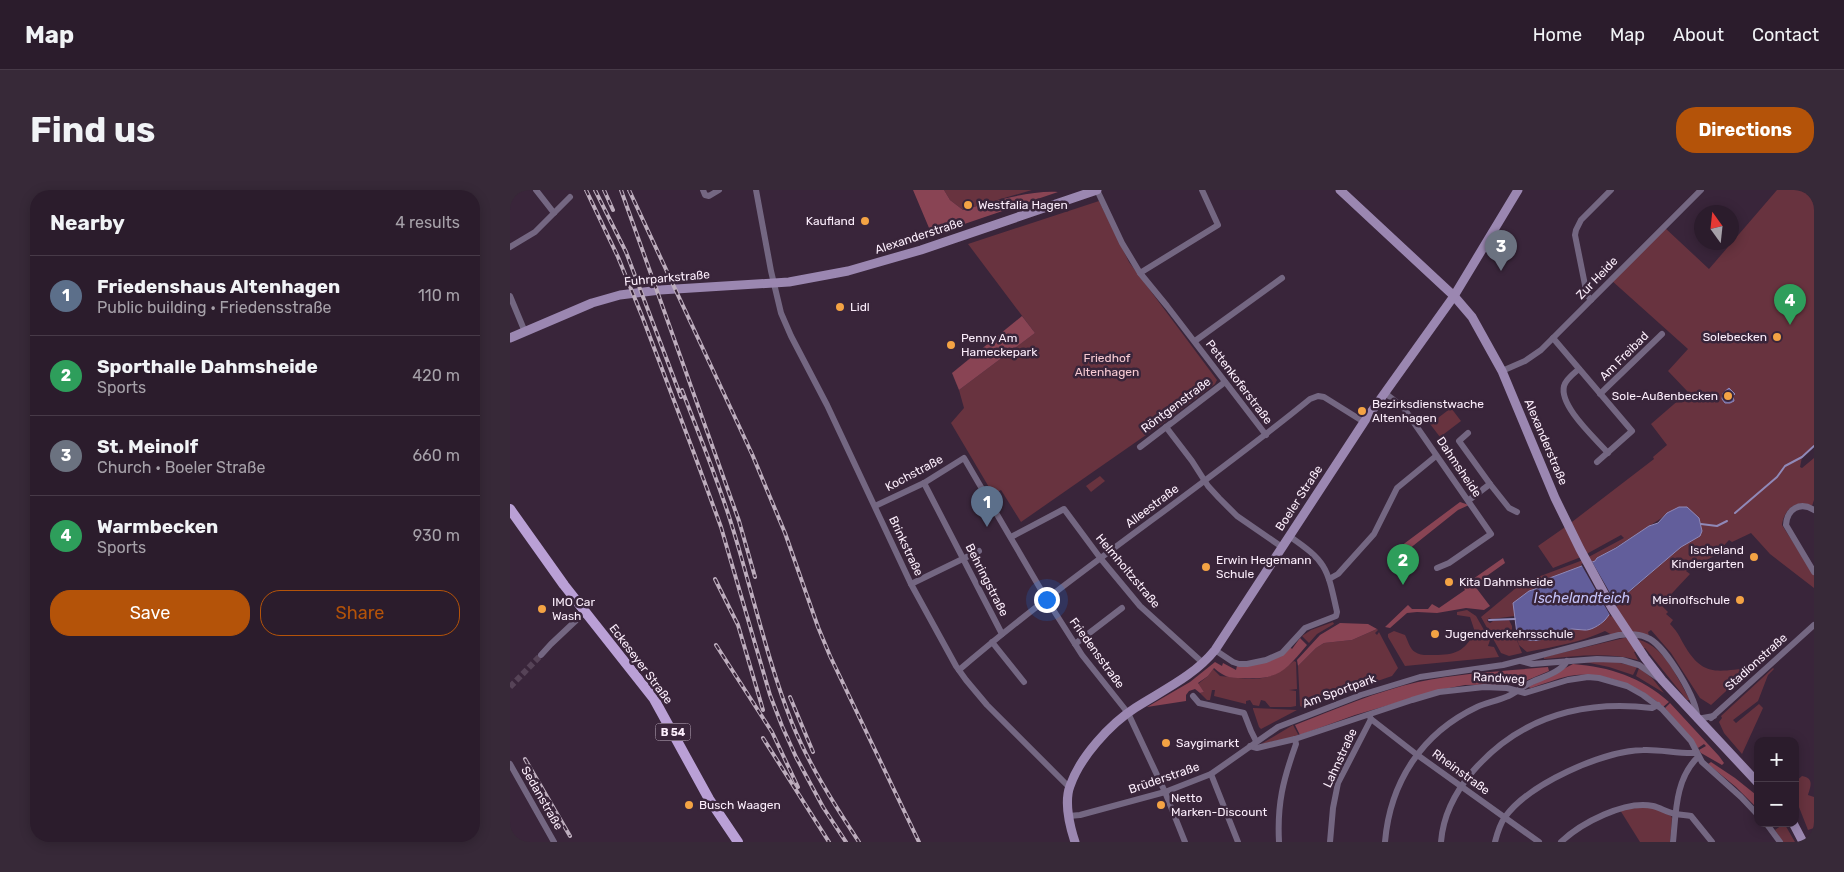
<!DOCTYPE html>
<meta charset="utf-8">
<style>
:root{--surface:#2b1c2c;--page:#372938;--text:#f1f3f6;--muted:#a6a1a9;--line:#473a48;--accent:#b45309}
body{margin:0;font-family:Rubik,sans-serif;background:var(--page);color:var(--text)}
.controls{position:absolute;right:15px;bottom:15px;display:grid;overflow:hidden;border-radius:10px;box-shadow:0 2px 12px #0003}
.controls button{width:45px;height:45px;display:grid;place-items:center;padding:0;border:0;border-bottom:1px solid var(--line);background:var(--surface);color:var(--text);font:25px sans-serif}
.compass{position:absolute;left:1184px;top:15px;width:45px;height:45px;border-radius:50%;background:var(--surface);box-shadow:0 2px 12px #0003;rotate:345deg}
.you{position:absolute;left:536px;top:409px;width:18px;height:18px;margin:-12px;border:4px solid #fff;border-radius:50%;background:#1a73e8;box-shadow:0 0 0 8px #1a73e833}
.badge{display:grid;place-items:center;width:32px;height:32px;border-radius:50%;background:var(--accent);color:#fff;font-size:16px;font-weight:700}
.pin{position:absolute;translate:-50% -41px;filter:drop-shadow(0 1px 2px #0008)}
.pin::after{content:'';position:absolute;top:26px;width:18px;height:15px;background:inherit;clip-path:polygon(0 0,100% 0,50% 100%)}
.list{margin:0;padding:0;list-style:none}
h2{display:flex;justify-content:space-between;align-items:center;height:65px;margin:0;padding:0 20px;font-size:21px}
h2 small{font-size:16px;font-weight:400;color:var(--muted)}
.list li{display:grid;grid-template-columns:32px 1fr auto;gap:15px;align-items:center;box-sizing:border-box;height:80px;padding:0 20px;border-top:1px solid var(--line)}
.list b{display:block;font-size:19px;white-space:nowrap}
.list p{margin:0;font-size:16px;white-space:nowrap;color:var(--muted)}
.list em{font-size:16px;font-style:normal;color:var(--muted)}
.actions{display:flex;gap:10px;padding:15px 20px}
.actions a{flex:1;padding:11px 0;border:1px solid var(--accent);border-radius:20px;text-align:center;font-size:18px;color:var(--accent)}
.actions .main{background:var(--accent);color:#fff}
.map{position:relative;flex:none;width:1304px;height:652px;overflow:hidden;border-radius:20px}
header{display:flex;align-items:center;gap:30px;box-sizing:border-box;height:70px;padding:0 25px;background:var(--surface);border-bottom:1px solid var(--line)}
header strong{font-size:24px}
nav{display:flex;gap:28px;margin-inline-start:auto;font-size:18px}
.intro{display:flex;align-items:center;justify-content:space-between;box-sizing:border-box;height:120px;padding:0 30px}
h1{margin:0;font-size:35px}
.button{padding:12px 22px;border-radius:20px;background:var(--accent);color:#fff;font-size:18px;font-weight:700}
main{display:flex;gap:30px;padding:0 30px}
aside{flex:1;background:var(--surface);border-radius:20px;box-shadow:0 2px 12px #0003}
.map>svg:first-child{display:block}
.green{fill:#68333f}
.forest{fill:#894454}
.water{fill:#625e9b;stroke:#9089b8}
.pier{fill:#39253a}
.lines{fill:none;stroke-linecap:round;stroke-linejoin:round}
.stream{stroke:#9089b8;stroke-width:2}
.street-tunnel{stroke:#564357;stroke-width:6;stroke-dasharray:6 3;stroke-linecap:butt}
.street{stroke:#746782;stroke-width:6}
.secondary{stroke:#9b87b1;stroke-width:9}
.primary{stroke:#baa0d6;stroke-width:10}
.rail-casing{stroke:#bdadbd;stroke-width:4}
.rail{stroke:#39253a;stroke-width:2;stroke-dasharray:5.5;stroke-linecap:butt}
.poi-dot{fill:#f4a344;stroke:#39253a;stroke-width:2}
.labels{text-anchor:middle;stroke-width:5;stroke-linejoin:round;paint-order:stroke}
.shield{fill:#39253a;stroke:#c2b2c2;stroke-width:1}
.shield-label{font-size:11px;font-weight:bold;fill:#fceefc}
.poi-label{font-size:12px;fill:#fceefc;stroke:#39253a;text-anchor:start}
.street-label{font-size:12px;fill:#fceefc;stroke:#39253a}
.park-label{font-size:12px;fill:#f7cbd3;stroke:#39253a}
.water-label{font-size:14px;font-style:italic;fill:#c4c2f8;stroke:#39253a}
</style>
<header>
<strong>Map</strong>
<nav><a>Home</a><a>Map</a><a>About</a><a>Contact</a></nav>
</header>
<div class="intro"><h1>Find us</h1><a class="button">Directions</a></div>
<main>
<aside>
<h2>Nearby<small>4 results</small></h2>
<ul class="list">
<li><span class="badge" style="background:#5c6f8a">1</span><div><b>Friedenshaus Altenhagen</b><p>Public building · Friedensstraße</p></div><em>110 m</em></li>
<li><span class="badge" style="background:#2e9e5b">2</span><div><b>Sporthalle Dahmsheide</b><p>Sports</p></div><em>420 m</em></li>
<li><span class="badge" style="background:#6b7280">3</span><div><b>St. Meinolf</b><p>Church · Boeler Straße</p></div><em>660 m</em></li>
<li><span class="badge" style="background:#2e9e5b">4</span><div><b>Warmbecken</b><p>Sports</p></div><em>930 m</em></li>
</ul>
<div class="actions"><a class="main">Save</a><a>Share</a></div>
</aside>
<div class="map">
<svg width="1304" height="652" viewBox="0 0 1304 652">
<rect width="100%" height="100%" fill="#39253a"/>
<g class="green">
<polygon points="434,0 522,0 453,20 440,10"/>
<path d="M1267,0H1304V256L1292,267L1290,277L1292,278L1304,268V310L1302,316C1286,309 1274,319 1272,335L1304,385V398L1260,364L1241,343L1222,352L1219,350L1204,366L1176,381L1180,384L1151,415L1158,422L1156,424L1163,430L1160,434C1166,440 1169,445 1173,453C1193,488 1206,481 1241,478L1201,515L1190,508L1161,463L1141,440L1138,442L1139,446L1102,445L1095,441C1072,452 1043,457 1017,462L1009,455L1006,446L1007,444C1024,459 1043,444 1061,440C1066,438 1072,440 1077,440L1099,425L1108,407L1117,404L1171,357L1190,346L1157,323C1149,331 1146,331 1138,337C1121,348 1104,359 1087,368L1086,371L1037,389L1028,398L1019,401L1004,413L1005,426L982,429L979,428L977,431L980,433L983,431L999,430L1002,436V443H1004L1012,463L999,466L991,463L971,427L1012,393L1073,370L1114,348L1111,345L1071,367L1043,378L1028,356L1058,335L1144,269L1143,267L1157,255L1141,234L1178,202L1158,181L1178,159L1101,90L1154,37L1199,79Z"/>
<polygon points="589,11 619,72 707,190 705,194 649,236 511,332 491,300 483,304 441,233 454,218 449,200 525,143 458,54"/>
<polygon points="941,218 951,231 930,247 920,234"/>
<polygon points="590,286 595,291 581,302 576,296"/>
<path d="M957,420L966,426L974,440V443H976L980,450L978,456L984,457L989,467L895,476L878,447V444L884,441L895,445C898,451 900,459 905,462C910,466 918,465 924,465C945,465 954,462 965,442L960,427L947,425V422Z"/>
<polygon points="823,432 824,434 807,444 799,453 792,446 801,440"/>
<polygon points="867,439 868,440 865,443 867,445 869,442 870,444 888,478 882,486 792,517 790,516 788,476 806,458 814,453 842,450"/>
<path d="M1114,448C1151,447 1164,482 1180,510H1177L1135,458L1124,462L1128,470C1097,462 1067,466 1034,469V467Z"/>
<path d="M784,471L786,472L787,499L779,500L786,501V516L781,517H760L755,511L751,510L749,516L743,515L740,510L736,511V514L704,506L705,500H702L700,510H697L690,503L694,502L688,494L698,486L703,479L710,486C744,489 755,495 784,471Z"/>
<polygon points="1075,472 1106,472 1127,477 1123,485 1099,477"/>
<polygon points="1129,478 1142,488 1154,503 1126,486"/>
<polygon points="1263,478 1264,479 1258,485 1248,511 1223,530 1226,533 1249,514 1253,518 1232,564 1214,543 1209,532 1212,528 1211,526"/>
<polygon points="743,519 743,518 787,520 751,539 749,537"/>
<polygon points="783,535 789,546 751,554"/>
<path d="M1292,586C1304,588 1301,596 1298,605L1304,607V638L1298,640L1285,607V592Z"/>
<polygon points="1142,616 1161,626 1162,628 1160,652 1130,652 1110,620"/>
<polygon points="1271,633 1274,633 1285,652 1273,652 1265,640 1272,635"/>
</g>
<g class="forest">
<path d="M403,0H434L440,10L453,20C480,12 521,0 548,2L422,45Z"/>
<polygon points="512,126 525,143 449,200 442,183"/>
<polygon points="950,312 959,315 948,320 884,371 886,362 891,356"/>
<polygon points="993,368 995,373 964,395 980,416 974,420 956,418 927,423 907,422 897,423 880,438 875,437 898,415 902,419 918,419 922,414 929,418 955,400 953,396"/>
<polygon points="830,433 858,434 867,439 842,450 814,453 806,458 788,476 787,470 810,445"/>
<path d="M790,448L797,455C775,481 769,490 732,488C719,488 714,487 704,478L698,486L688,493L694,502L690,503L685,499L679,501L676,505V511L637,517L680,492L705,472L712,476L713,473L726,480L727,476H738L780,457L782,459Z"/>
<path d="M1063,474C1100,477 1131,487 1159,512L1153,517C1130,495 1090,480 1059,486C1046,489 1033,494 1021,498L1018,497Z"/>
<path d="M1038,477L1039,481L1008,494L955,495L934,499L845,525L790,545L785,535C823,520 868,501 908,492C950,483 995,481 1038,477Z"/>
<polygon points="1160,513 1209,566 1214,573 1212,575 1191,563 1189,560 1196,556 1194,554 1188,558 1155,518"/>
<polygon points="1201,572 1225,588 1245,604 1248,607 1248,619 1226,597 1198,574"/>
</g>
<g class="water">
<polygon points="1219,198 1225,204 1223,206 1224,211 1220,213 1215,213 1212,209 1213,203"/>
<path d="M1169,317H1177L1189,328L1192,341L1190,346L1171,357L1116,404L1108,407C1104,414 1101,424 1095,430C1090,435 1080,441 1074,440C1070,440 1066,439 1062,439C1043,442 1026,460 1007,444L1003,413L1019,401L1028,398L1037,389L1085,371L1087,368L1106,358L1139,336L1148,333L1157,323Z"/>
</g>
<polygon class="pier" points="1081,370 1107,415 1101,427 1071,374"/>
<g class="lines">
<g class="stream">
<polyline points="1225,323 1267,287 1275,276 1292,267 1304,256"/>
<polyline points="1191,334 1207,336 1217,331"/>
<polyline points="979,430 1005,429"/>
</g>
<polyline class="street-tunnel" points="0,497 31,465"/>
<g class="street">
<polyline points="26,0 44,23"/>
<polyline points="193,0 195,5 199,6 209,0"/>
<polyline points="246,0 261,81 271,123 281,146 317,215 401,394 446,476 456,490 477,515 559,597"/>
<polyline points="587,0 612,53 630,83 657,116 756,245"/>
<polyline points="0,57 25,42 60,7"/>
<polyline points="630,83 708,35 692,0"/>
<polyline points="0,106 15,142"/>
<polyline points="1081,110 1077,105 1065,45 1066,40 1071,30 1101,0"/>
<polyline points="1043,148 1122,241 1087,272"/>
<polyline points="685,151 772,88"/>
<path d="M1069,179C1063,184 1056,189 1054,196C1049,216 1085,248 1098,263"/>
<polyline points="992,181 1015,171 1031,160 1191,0"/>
<polyline points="875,203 893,217 981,344 939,373 927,378"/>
<polyline points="1090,204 1152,144"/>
<polyline points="656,237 682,271 698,296 709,308 727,326 772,357"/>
<polyline points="958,243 949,251 980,294"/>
<polyline points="630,257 715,192"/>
<polyline points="414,293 492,444"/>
<polyline points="959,310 980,294 999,318 1007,322"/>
<polyline points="365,316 414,293 454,268 537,410 572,465 618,523 655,602 675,652"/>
<path d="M1304,320C1290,311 1277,319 1276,335L1304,382"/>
<polyline points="501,347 554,319 591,369 630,416 693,473"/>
<polyline points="819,389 828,384 864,344 887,298 926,266"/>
<polyline points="401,394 469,361"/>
<polyline points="482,452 514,492"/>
<polyline points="565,454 612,418"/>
<path d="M705,460L723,472L729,474H737L756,470L772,463L795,438L826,426L827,422C817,377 817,372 779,346"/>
<polyline points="31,465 41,454 75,422"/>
<polyline points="1011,471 1022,474 1087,469 1112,470 1129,475 1148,488"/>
<path d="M449,480C561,384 685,303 800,209L808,206L814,207L854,232"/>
<polyline points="683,506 689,513 734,523 741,541 746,551"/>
<polyline points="1201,528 1304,435"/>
<polyline points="861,529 906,564 1029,652"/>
<polyline points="740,556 747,558 785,549 902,510 929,502 974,497 997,498 1015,503 1058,490 1078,487 1089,488 1117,496 1133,505 1152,519 1181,551 1192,572 1231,607 1248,625"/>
<polyline points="0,574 44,652"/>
<polyline points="701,584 728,652"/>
<path d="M559,626L570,625L655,602L701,584L768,537L851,505L910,487L993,475L1109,445C1120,444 1129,443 1140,449C1156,458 1189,511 1187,529L1204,526"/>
<polyline points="1256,633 1270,652"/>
<path d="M769,652C767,614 773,590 786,554L785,549"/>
<polyline points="820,652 823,618 828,593 861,529 860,527"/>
<path d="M875,652C880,592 912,543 967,517C976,513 986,511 996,507C1005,504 1013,496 1022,492C1033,487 1051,482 1057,471"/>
<path d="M931,652C933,625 946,601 963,581C1010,527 1073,510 1142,518L1148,515"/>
<path d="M985,652C987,644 990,634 995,627C1019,594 1092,561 1133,560C1150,559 1168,564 1186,563"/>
<path d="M1051,652C1071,633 1115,610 1143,616C1151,618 1158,623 1166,624C1171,625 1176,625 1181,626L1202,652"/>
<path d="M1163,652C1166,623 1165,589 1188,567"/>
</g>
<g class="secondary">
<polyline points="830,0 944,106 962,127 992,181 1045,308 1070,359 1102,418 1135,468 1152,490 1248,593"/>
<polyline points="0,148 82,113 110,105 150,100 279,92 338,81 411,60 587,0"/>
<polyline points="1283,633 1293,652"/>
<path d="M565,652C560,637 554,612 560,596C570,567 600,534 625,518C653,500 684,486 705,460L854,232L944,106L1008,0"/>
</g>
<polyline class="primary" points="0,319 54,395 144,509 199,609 228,652"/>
<g class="rail-casing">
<g id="rail">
<polyline points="76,0 108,67 132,126 185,266 211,337 260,505 272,536 286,567 313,617 336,652"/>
<polyline points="85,0 116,62 171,207"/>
<polyline points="94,0 103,20"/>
<polyline points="111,0 229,331 245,387"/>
<polyline points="119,0 242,264 275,343 308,437 320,466 409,652"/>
<path d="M172,200C189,245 208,290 222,336C242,400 257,470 282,533C299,575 324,614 349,652"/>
<polyline points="205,389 228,435 253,520"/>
<polyline points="206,455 262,542 288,597"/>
<polyline points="280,507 303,562"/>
<polyline points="253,548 319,652"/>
<polyline points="15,569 60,646"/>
</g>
</g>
<use href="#rail" class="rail"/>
</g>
<g class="poi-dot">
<circle cx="458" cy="15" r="5"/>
<circle cx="355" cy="31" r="5"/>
<circle cx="330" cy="117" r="5"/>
<circle cx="1267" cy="147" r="5"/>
<circle cx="441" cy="155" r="5"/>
<circle cx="1218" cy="206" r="5"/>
<circle cx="852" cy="221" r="5"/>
<circle cx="1244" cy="367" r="5"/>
<circle cx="696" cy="377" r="5"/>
<circle cx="939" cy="392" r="5"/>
<circle cx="1230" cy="410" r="5"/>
<circle cx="32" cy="419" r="5"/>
<circle cx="925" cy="444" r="5"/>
<circle cx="656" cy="553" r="5"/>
<circle cx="179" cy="615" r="5"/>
<circle cx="651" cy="615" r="5"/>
</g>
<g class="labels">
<rect class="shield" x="145.5" y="533.5" width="35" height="17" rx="4"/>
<g class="shield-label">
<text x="163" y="546">B 54</text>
</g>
<g class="poi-label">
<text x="468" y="19">Westfalia Hagen</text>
<text x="345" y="35" text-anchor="end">Kaufland</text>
<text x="340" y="121">Lidl</text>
<text x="1257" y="151" text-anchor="end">Solebecken</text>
<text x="451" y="152">Penny Am<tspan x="451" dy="14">Hameckepark</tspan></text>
<text x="1208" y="210" text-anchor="end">Sole-Außenbecken</text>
<text x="862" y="218">Bezirksdienstwache<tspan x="862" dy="14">Altenhagen</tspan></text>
<text x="1234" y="364" text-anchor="end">Ischeland<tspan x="1234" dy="14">Kindergarten</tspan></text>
<text x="706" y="374">Erwin Hegemann<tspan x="706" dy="14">Schule</tspan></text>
<text x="949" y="396">Kita Dahmsheide</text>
<text x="1220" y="414" text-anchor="end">Meinolfschule</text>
<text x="42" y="416">IMO Car<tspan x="42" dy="14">Wash</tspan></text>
<text x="935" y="448">Jugendverkehrsschule</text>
<text x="666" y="557">Saygimarkt</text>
<text x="661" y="612">Netto<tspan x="661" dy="14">Marken-Discount</tspan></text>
<text x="189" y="619">Busch Waagen</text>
</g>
<g class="street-label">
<text transform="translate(409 46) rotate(-18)" y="4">Alexanderstraße</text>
<text transform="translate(157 88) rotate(-5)" y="4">Fuhrparkstraße</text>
<text transform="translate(1087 88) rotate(-46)" y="4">Zur Heide</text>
<text transform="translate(1114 166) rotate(-45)" y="4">Am Freibad</text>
<text transform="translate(729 192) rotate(53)" y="4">Pettenkoferstraße</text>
<text transform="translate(666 215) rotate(-37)" y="4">Röntgenstraße</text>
<text transform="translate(1036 252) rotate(67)" y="4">Alexanderstraße</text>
<text transform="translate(949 277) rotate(56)" y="4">Dahmsheide</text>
<text transform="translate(404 283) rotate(-28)" y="4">Kochstraße</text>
<text transform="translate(789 308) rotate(-57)" y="4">Boeler Straße</text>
<text transform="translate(642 316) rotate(-37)" y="4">Alleestraße</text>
<text transform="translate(396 356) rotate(65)" y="4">Brinkstraße</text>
<text transform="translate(618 381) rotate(50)" y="4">Helmholtzstraße</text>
<text transform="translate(477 390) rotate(63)" y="4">Behringstraße</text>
<text transform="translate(587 463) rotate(54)" y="4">Friedensstraße</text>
<text transform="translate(1246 472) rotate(-42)" y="4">Stadionstraße</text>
<text transform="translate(131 474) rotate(53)" y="4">Eckeseyer Straße</text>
<text transform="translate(989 488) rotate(3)" y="4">Randweg</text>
<text transform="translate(829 501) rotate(-20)" y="4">Am Sportpark</text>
<text transform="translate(830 568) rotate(-65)" y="4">Lahnstraße</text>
<text transform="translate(951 582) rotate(36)" y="4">Rheinstraße</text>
<text transform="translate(654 588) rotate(-19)" y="4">Brüderstraße</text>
<text transform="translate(32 608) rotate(60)" y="4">Sedanstraße</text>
</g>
<g class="park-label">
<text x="597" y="172">Friedhof<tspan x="597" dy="14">Altenhagen</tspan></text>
</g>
<g class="water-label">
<text x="1072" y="413">Ischelandteich</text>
</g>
</g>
</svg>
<div class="controls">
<button>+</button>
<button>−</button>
</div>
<svg class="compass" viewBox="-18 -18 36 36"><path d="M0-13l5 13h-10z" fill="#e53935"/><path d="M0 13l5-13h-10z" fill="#a6a1a9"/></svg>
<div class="you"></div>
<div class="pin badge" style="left:477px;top:337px;background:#5c6f8a">1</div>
<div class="pin badge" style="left:893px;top:395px;background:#2e9e5b">2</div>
<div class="pin badge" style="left:991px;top:81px;background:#6b7280">3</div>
<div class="pin badge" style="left:1280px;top:135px;background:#2e9e5b">4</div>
</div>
</main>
